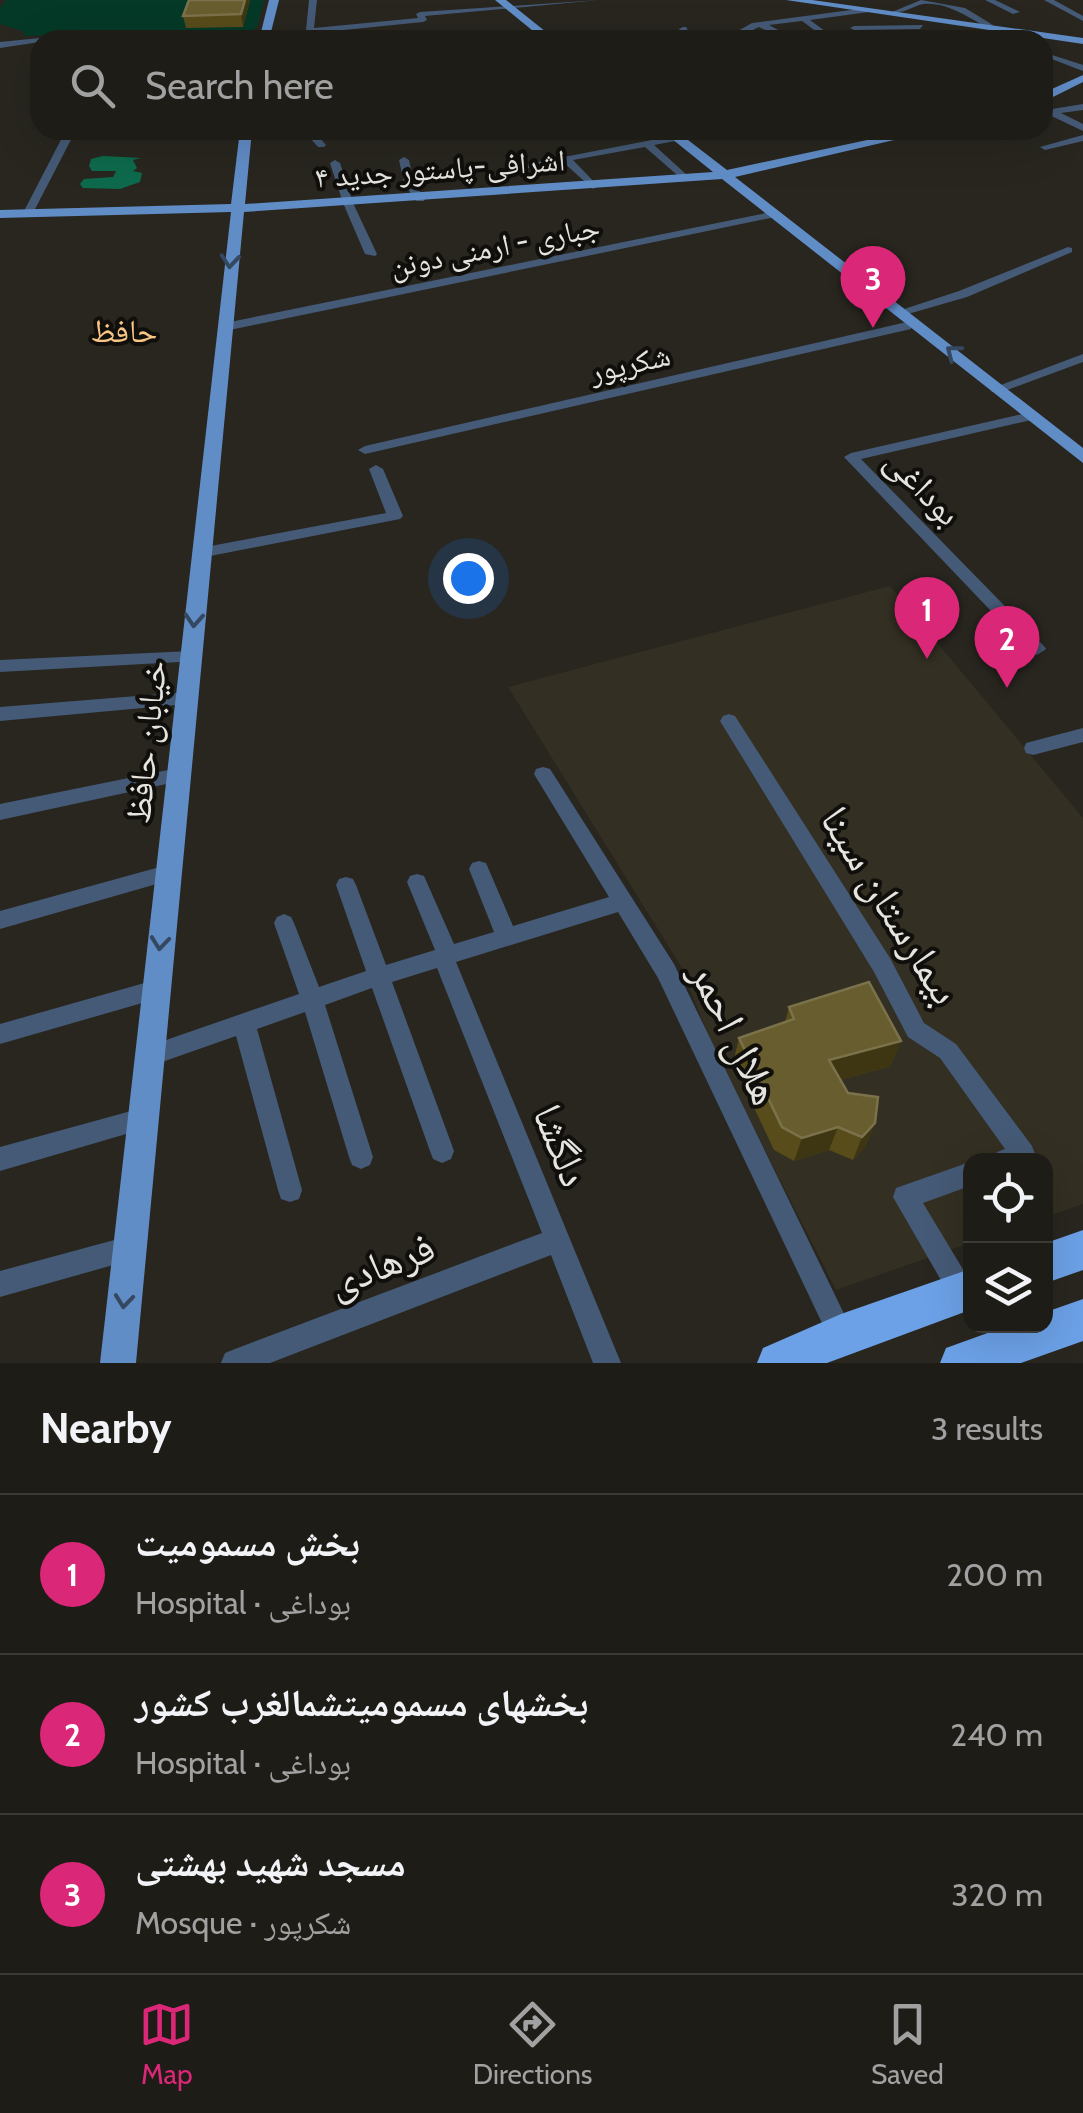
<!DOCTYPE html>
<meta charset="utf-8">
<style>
:root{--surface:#1e1c17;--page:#262520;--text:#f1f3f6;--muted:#a1a1a1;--line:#3c3a36;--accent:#db2777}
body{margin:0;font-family:Cabin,"Noto Naskh Arabic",sans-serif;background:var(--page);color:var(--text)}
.controls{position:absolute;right:30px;bottom:30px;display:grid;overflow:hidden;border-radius:20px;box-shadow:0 10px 40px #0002}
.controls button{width:90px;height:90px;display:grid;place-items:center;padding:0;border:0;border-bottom:2px solid var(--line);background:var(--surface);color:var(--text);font:50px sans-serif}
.you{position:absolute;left:468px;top:578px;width:35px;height:35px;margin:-25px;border:8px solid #fff;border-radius:50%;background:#1a73e8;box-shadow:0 0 0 15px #1a73e833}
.badge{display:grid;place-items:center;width:65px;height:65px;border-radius:50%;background:var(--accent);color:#fff;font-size:32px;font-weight:700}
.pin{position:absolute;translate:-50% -82px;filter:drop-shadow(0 2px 5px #0008)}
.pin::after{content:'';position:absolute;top:52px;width:35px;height:30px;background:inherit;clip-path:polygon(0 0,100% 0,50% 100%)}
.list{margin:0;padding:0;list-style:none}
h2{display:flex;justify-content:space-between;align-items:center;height:130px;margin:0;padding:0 40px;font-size:42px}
h2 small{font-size:32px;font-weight:400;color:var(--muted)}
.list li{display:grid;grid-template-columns:65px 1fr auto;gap:30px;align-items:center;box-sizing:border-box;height:160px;padding:0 40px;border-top:2px solid var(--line)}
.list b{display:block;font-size:38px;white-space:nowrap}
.list p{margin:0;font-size:32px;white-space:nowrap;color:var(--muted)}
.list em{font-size:32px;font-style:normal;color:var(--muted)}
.icon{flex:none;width:55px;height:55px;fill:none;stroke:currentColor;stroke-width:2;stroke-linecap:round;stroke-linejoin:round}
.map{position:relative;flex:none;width:1083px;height:1363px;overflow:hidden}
.search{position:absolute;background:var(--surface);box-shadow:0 10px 40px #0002;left:30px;right:30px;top:30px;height:110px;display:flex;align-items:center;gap:25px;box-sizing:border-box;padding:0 35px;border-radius:30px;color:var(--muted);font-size:38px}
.sheet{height:610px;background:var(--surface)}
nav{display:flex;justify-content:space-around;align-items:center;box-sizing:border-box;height:140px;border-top:2px solid var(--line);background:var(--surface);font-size:28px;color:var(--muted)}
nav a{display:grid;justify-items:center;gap:5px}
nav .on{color:var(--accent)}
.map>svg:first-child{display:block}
.built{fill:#332f22}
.green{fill:#053927}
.forest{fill:#0e6a4c}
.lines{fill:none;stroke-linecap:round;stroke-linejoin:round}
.minor{fill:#455a76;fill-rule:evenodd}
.major{fill:#618dc7;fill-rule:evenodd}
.highway{fill:#6ca1e7;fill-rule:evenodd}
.wall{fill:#584c1a}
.shaded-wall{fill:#3e3613}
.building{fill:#675d2f;stroke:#7b724b;stroke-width:2.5}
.oneway{stroke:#344860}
.labels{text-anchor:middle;stroke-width:8;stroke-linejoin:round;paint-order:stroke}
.far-street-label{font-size:30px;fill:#e5e4df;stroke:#100f0c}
.far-neighbourhood-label{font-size:32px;fill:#f9c585;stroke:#100f0c}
.street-label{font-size:35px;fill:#e5e4df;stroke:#100f0c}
.near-street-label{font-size:42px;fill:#e5e4df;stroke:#100f0c}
</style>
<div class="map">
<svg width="1083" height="1363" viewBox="0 0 1083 1363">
<rect width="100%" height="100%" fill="#28261f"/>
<polygon class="built" points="890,586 1083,818 1083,1204 1046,1217 1046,1160 970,1160 970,1243 836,1290 713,1048 682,968 508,687"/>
<polygon class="green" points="6,0 264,0 257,28 252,30 25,36 22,31 0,24 0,8"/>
<polygon class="forest" points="103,156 141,158 133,160 137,168 133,171 142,173 140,182 120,189 83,188 80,184 84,179 113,177 116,171 92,171 89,166 91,159"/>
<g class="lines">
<g class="minor">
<polygon points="309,0 317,0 314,28 418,18 416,14 420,12 600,0 425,16 427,20 423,22 314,33 313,40 305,40"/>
<path d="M921,0L965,8L993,25L986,27C969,17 944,1 923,4C911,7 903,14 892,12Z"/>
<polygon points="985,0 995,0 1020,12 1013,14"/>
<polygon points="1044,0 1054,0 1083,16 1083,21"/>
<polygon points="866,8 869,12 810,20 837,40 828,40 802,21 769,25 796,40 786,40 759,27 732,40 722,40 752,23"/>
<polygon points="923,25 920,29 854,30 850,28 854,26"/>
<polygon points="683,27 686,27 694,40 686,40 679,29"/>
<polygon points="265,32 268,36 40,40 40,42 0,48 0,42 40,38"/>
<polygon points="939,35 942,39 908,40"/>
<polygon points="1049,54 1083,65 1083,71 1049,58"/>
<polygon points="1043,74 1048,74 1049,76 1043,80"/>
<polygon points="1083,104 1083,110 1061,113 1083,124 1083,131 1043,112 1043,105 1052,109"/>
<polygon points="66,130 76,130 33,213 24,215 23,213"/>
<polygon points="303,130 313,130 326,145 324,147 318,147"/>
<polygon points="678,135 681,136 681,140 654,145 688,176 689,178 684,181 645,147 573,160 598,186 593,189 563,162 507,172 502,169"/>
<polygon points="1083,135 1083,141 1045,150 1040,147"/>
<polygon points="404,157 409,160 414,183 425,199 424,201 416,201 404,183 399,160"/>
<polygon points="335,160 340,163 353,203 377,254 375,256 365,254 343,203 330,163"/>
<polygon points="776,211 780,212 780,216 225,331 219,327 225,323"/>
<polygon points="1068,247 1072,248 1072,252 967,297 901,316 895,312 959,291"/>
<polygon points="907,322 911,323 911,329 365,454 358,450 365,446"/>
<polygon points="1083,354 1083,362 1002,392 992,392 990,389"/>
<polygon points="1031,412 1036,413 1036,419 861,459 1043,645 1046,649 1037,655 1031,653 844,457 851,453"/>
<polygon points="376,465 383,469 403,516 400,519 200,558 192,553 200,548 386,513 369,469"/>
<polygon points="191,651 200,657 197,661 0,672 0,660"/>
<polygon points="187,692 196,698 187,704 0,721 0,707"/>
<polygon points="729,714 735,716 890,958 924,1023 956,1044 1032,1146 1035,1154 1032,1160 994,1160 997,1152 1005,1149 940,1058 908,1037 874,972 720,721 723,716"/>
<polygon points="1083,728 1083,742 1033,755 1026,753 1024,748 1026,743"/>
<polygon points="543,767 550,769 674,964 850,1326 854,1335 850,1344 841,1348 832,1344 658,978 618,912 456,962 621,1363 593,1363 551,1255 270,1363 221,1363 225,1353 235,1349 542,1233 437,968 392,982 454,1151 451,1159 442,1163 433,1159 430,1151 372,988 325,1005 373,1157 370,1165 361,1169 352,1165 349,1157 305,1012 257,1029 302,1190 299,1199 290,1202 281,1199 278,1190 236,1036 148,1067 140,1063 137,1056 140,1049 299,994 274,923 277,917 284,914 291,917 294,923 319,987 366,971 336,885 339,879 346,877 353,879 356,885 386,965 435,950 407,882 410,876 417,874 424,876 454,944 494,932 469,869 472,863 479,861 486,863 513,926 609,897 534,774 536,769"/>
<polygon points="178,768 185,770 187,775 185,780 0,820 0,804"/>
<polygon points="167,865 174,867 177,873 174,879 0,929 0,911"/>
<polygon points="155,980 163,983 166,990 163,997 0,1044 0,1024"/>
<polygon points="142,1108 150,1111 154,1119 150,1127 0,1171 0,1147"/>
<polygon points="970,1162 970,1186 923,1203 970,1281 970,1302 962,1305 953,1301 893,1197 896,1188"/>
<polygon points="129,1236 138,1240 142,1249 138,1258 0,1297 0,1271"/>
</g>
<g class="major">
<polygon points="269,0 279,0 269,40 259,40"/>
<polygon points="495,0 506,0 556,40 544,40"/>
<polygon points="786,0 812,0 1083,38 1083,44"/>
<polygon points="1083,75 1083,82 1043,102 1043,93"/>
<polygon points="240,130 252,130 245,204 713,172 661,130 675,130 727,170 914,130 937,130 735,177 1083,448 1083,463 722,179 244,212 136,1363 100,1363 231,212 0,218 0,210 231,204"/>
</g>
<g class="highway">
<polygon points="1083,1230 1083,1270 1046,1283 1046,1243"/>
<polygon points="970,1269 970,1310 827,1363 757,1363 763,1348 841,1314"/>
<polygon points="1083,1299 1083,1341 1021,1363 940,1363 946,1348 1007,1326 1046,1326 1046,1312"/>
</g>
</g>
<g class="wall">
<polygon points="189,0 250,0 243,27 186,28 183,16"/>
<polygon points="789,1007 891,1066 840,1080 848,1093 875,1123 865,1147 853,1160 829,1150 794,1161 774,1150 733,1063 739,1038 785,1022"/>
</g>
<g class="shaded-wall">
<polygon points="245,0 250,0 243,27 241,14"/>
<polygon points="901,1041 891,1066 821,1085 829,1060"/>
<polygon points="875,1123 865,1147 853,1160 862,1137"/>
<polygon points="838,1127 829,1150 794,1161 802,1138"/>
</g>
<g class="building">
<polygon points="189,0 245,0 241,14 183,16"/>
<polygon points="869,982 901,1041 829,1060 848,1093 878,1097 875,1123 862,1137 838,1127 802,1138 782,1127 739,1038 794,1019 789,1007"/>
</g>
<defs><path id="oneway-chevron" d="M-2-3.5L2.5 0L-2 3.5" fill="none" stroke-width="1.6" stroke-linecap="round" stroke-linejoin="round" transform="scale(2.5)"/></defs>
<g class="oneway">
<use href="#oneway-chevron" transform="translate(230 261) rotate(95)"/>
<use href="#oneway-chevron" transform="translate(953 352) rotate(-142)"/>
<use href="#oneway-chevron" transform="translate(194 620) rotate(94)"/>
<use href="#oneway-chevron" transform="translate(160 943) rotate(96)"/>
<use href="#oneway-chevron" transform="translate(124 1301) rotate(96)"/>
</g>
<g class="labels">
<g class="far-street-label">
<text transform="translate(440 169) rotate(-4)" y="10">اشرافی-پاستور جدید ۴</text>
<text transform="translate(495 247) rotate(-11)" y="10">جباری - ارمنی دونن</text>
<text transform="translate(630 364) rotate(-13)" y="10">شکرپور</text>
</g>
<g class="far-neighbourhood-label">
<text x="124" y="342">حافظ</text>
</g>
<g class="street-label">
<text transform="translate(923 487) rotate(46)" y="12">بوداغی</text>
<text transform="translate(146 742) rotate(-84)" y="12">خیابان حافظ</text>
</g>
<g class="near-street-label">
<text transform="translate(891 905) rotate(58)" y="15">بیمارستان سینا</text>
<text transform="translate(736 1033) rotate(64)" y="15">هلال احمر</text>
<text transform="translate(562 1145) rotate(68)" y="15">دلگشا</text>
<text transform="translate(381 1264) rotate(-21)" y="15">فرهادی</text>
</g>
</g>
</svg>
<div class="controls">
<button><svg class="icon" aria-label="locate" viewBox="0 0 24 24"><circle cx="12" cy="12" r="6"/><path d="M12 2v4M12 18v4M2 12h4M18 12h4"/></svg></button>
<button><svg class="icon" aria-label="layers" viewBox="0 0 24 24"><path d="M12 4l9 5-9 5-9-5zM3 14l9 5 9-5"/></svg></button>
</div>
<div class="you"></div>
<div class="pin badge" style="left:927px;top:659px">1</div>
<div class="pin badge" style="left:1007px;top:688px">2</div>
<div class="pin badge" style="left:873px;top:328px">3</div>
<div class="search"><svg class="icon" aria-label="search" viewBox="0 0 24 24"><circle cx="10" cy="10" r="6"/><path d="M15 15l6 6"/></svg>Search here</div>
</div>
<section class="sheet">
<h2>Nearby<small>3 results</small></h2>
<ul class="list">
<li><span class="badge">1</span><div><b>بخش مسمومیت</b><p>Hospital · بوداغی</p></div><em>200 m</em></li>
<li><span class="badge">2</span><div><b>بخشهای مسمومیتشمالغرب کشور</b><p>Hospital · بوداغی</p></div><em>240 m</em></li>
<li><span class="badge">3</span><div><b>مسجد شهید بهشتی</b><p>Mosque · شکرپور</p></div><em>320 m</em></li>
</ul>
</section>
<nav>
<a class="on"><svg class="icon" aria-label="map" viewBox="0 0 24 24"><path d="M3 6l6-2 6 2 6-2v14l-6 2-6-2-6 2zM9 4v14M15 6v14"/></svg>Map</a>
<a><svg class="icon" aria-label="directions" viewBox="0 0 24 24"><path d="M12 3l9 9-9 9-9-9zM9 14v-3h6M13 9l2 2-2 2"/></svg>Directions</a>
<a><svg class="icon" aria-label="saved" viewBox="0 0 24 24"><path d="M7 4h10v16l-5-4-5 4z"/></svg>Saved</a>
</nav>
